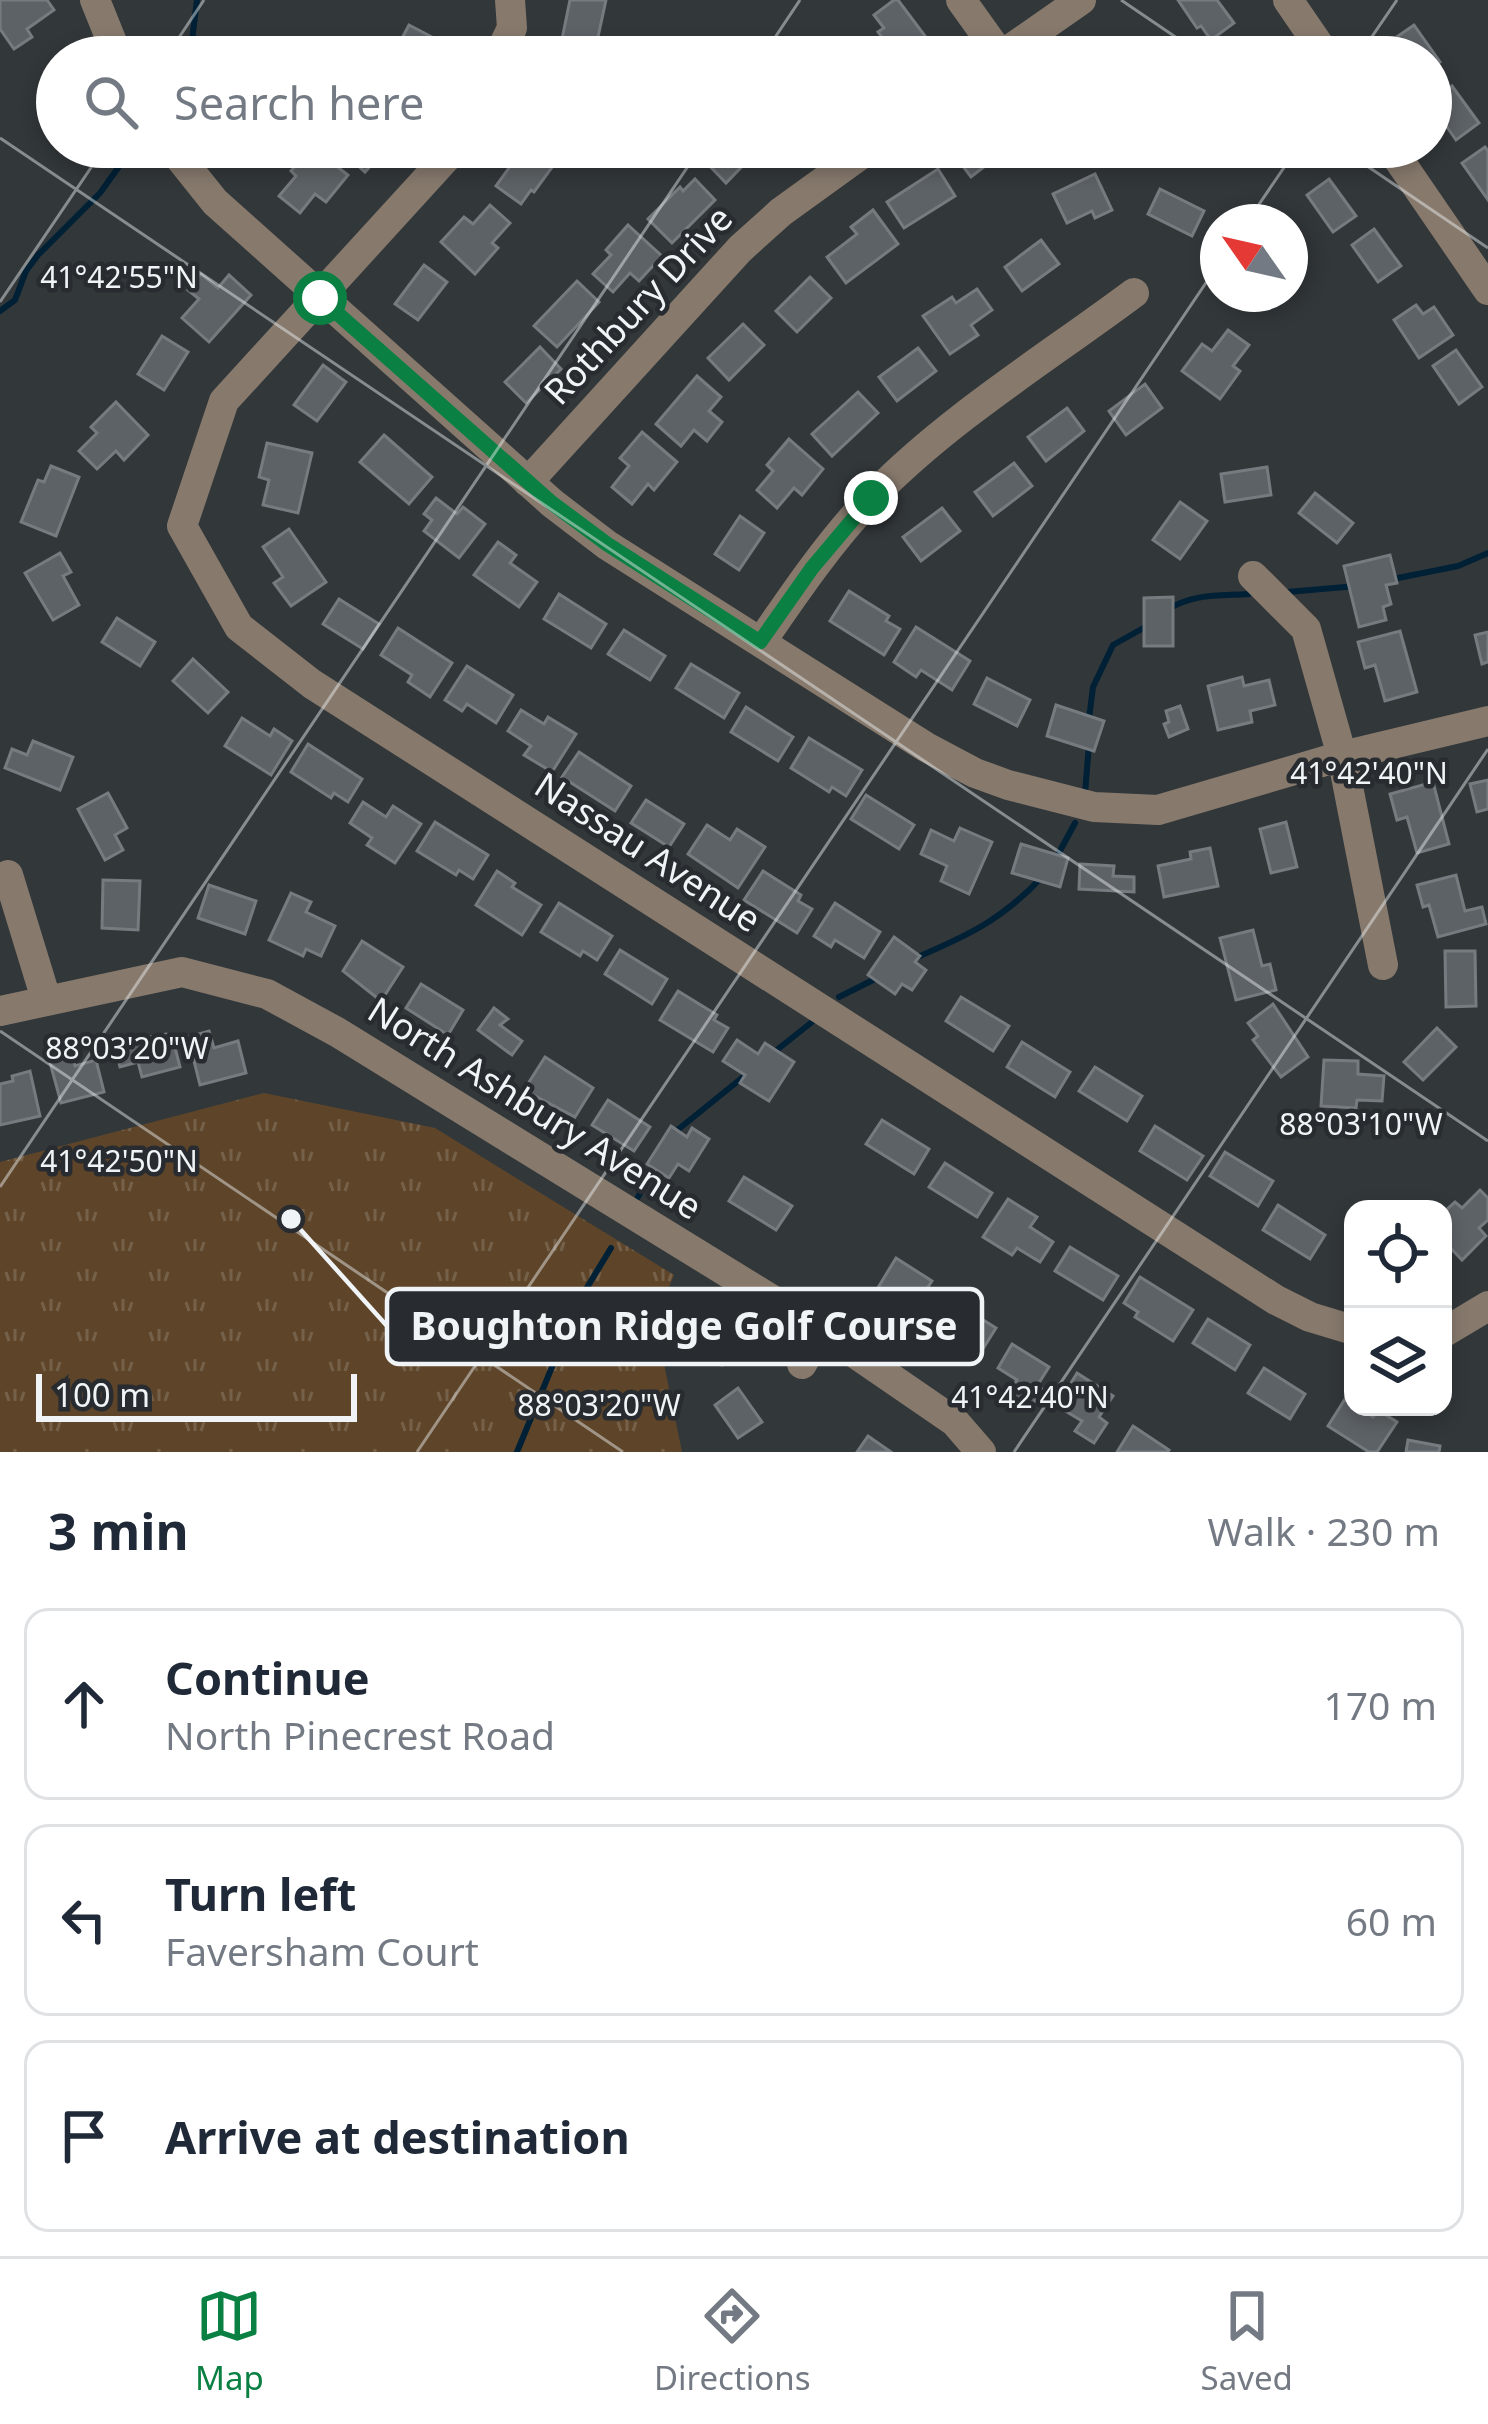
<!DOCTYPE html>
<meta charset="utf-8">
<style>
:root{--surface:#fff;--page:#f2f2f3;--text:#1f2937;--muted:#747a83;--line:#e0e1e3;--accent:#0b8043}
body{margin:0;font-family:"Noto Sans",sans-serif;background:var(--page);color:var(--text)}
.controls{position:absolute;right:36px;bottom:36px;display:grid;overflow:hidden;border-radius:24px;box-shadow:0 6px 18px #0003}
.controls button{width:108px;height:108px;display:grid;place-items:center;padding:0;border:0;border-bottom:3px solid var(--line);background:var(--surface);color:var(--text);font:60px sans-serif}
.compass{position:absolute;left:1200px;top:204px;width:108px;height:108px;border-radius:50%;background:var(--surface);box-shadow:0 6px 18px #0003;rotate:304deg}
.scale{position:absolute;left:36px;bottom:30px;width:321px;box-sizing:border-box;padding-left:12px;border:6px solid #f0f4f6;border-top:0;font-size:33px;line-height:42px;white-space:nowrap;color:#f0f4f6;-webkit-text-stroke:9px #282c30;paint-order:stroke}
.stop{position:absolute;width:36px;height:36px;margin:-27px;border:9px solid #0b8043;border-radius:50%;background:#fff}
.stop.end{background:#0b8043;border-color:#fff;box-shadow:0 3px 12px #0008}
.list{margin:0;padding:0;list-style:none}
h2{display:flex;justify-content:space-between;align-items:center;height:156px;margin:0;padding:0 48px;font-size:51px}
h2 small{font-size:39px;font-weight:400;color:var(--muted)}
.list li{display:grid;grid-template-columns:78px 1fr auto;gap:36px;align-items:center;box-sizing:border-box;height:192px;margin:0 24px 24px;padding:0 24px;border:3px solid var(--line);border-radius:24px}
.list b{display:block;font-size:45px;white-space:nowrap}
.list p{margin:0;font-size:39px;white-space:nowrap;color:var(--muted)}
.list em{font-size:39px;font-style:normal;color:var(--muted)}
.icon{flex:none;width:66px;height:66px;fill:none;stroke:currentColor;stroke-width:2;stroke-linecap:round;stroke-linejoin:round}
.map{position:relative;flex:none;width:1488px;height:1452px;overflow:hidden}
.search{position:absolute;background:var(--surface);box-shadow:0 6px 18px #0003;left:36px;right:36px;top:36px;height:132px;display:flex;align-items:center;gap:30px;box-sizing:border-box;padding:0 42px;border-radius:66px;color:var(--muted);font-size:45px}
.sheet{height:804px;background:var(--surface)}
nav{display:flex;justify-content:space-around;align-items:center;box-sizing:border-box;height:168px;border-top:3px solid var(--line);background:var(--surface);font-size:33px;color:var(--muted)}
nav a{display:grid;justify-items:center;gap:6px}
nav .on{color:var(--accent)}
.map>svg:first-child{display:block}
.grass{fill:url(#grass-tufts)}
.lines{fill:none;stroke-linecap:round;stroke-linejoin:round}
.stream{stroke:#002035;stroke-width:6}
.building{fill:#5d6266;stroke:#767b80;stroke-width:3}
.minor{stroke:#877a6d;stroke-width:30}
.route{stroke:#0b8043;stroke-width:15}
.ticks{fill:none;stroke:#f0f4f6;stroke-width:3;stroke-opacity:0.45}
.labels{text-anchor:middle;stroke-width:9;stroke-linejoin:round;paint-order:stroke}
.street-label{font-size:36px;fill:#f0f4f6;stroke:#282c30}
.ticks-label{font-size:30px;text-anchor:middle;fill:#f0f4f6;stroke:#282c30;stroke-width:9;stroke-linejoin:round;paint-order:stroke}
.leader{fill:none;stroke:#f0f4f6;stroke-width:4.5}
.callout-dot{fill:#f0f4f6;stroke:#282c30;stroke-width:4.5}
.callout{fill:#282c30;stroke:#f0f4f6;stroke-width:4.5}
.callout-label{font-size:39px;text-anchor:middle;font-weight:bold;fill:#f0f4f6}
</style>
<div class="map">
<svg width="1488" height="1452" viewBox="0 0 1488 1452">
<defs>
<pattern id="grass-tufts" width="24" height="20" patternUnits="userSpaceOnUse" patternTransform="scale(3)"><rect width="24" height="20" fill="#5e4529"/><path d="M3 7l-1-3M5 7V3M7 7l1-3M15 17l-1-3M17 17v-4M19 17l1-3" fill="none" stroke="#756049"/></pattern>
</defs>
<rect width="100%" height="100%" fill="#32373a"/>
<polygon class="grass" points="264,1093 435,1128 674,1275 655,1320 682,1452 0,1452 0,1162"/>
<g class="lines">
<g class="stream">
<polyline points="190,57 197,0"/>
<polyline points="0,311 15,300 26,271 38,255 100,193 128,154"/>
<polyline points="1388,580 1458,566 1488,553"/>
<polyline points="1287,592 1357,586"/>
<path d="M1167,610C1193,593 1220,596 1249,594"/>
<polyline points="1089,719 1093,687 1113,645 1147,626"/>
<polyline points="1085,794 1089,744"/>
<polyline points="1054,862 1075,823"/>
<path d="M913,959C967,936 1002,920 1042,877"/>
<polyline points="839,997 881,976"/>
<polyline points="773,1053 812,1022"/>
<polyline points="675,1132 748,1073"/>
<polyline points="638,1197 657,1164"/>
<polyline points="517,1452 580,1299 611,1248"/>
</g>
</g>
<g class="building">
<polygon points="0,0 47,0 54,10 27,29 32,37 14,49 0,29"/>
<polygon points="570,0 606,0 596,46 562,39"/>
<polygon points="894,0 898,0 934,48 923,57 896,57 878,32 884,28 874,15"/>
<polygon points="1178,0 1217,0 1234,23 1211,40 1201,26 1197,28"/>
<polygon points="409,25 445,44 439,57 392,57"/>
<polygon points="1414,25 1440,62 1431,69 1431,57 1402,57 1391,41"/>
<polygon points="1249,39 1262,57 1227,57 1226,55"/>
<polygon points="1452,86 1479,123 1456,140 1431,104"/>
<polygon points="311,147 348,175 326,202 315,194 300,213 279,196 296,176 291,171"/>
<polygon points="346,147 387,147 365,172 342,151"/>
<polygon points="524,147 550,147 561,155 534,192 531,190 521,204 496,186"/>
<polygon points="719,147 759,147 760,148 726,183 705,161"/>
<polygon points="961,147 1005,147 1007,149 971,177 953,153"/>
<polygon points="1485,147 1488,151 1488,200 1462,163"/>
<polygon points="938,169 955,196 904,228 887,202"/>
<polygon points="1095,174 1112,210 1095,218 1092,211 1067,223 1053,194"/>
<polygon points="695,179 715,200 672,243 648,219 680,187 683,191"/>
<polygon points="1329,179 1356,216 1333,232 1307,195"/>
<polygon points="1160,189 1204,211 1192,236 1148,214"/>
<polygon points="490,205 510,223 492,243 498,248 475,274 441,242 464,217 473,224"/>
<polygon points="873,210 898,244 846,283 827,257 857,234 851,227"/>
<polygon points="628,225 662,256 639,281 630,273 613,292 593,274 611,255 606,250"/>
<polygon points="1374,229 1401,266 1378,282 1352,245"/>
<polygon points="1041,240 1059,264 1022,291 1005,267"/>
<polygon points="424,265 447,282 418,320 395,304"/>
<polygon points="201,274 218,288 229,275 251,295 209,342 182,318 199,299 188,290"/>
<polygon points="810,277 831,298 797,332 776,311"/>
<polygon points="577,281 599,302 557,347 534,326"/>
<polygon points="977,289 992,310 971,325 978,335 950,354 923,316 952,297 956,303"/>
<polygon points="1416,305 1423,314 1434,307 1453,335 1419,358 1394,320"/>
<polygon points="743,324 764,345 729,380 708,358"/>
<polygon points="1228,330 1249,345 1233,366 1240,371 1220,399 1182,371 1202,344 1212,351"/>
<polygon points="162,336 188,352 164,390 138,374"/>
<polygon points="540,347 561,369 526,403 505,382"/>
<polygon points="918,348 936,371 897,401 879,377"/>
<polygon points="1456,350 1482,387 1459,404 1433,366"/>
<polygon points="323,365 346,382 317,421 294,405"/>
<polygon points="697,376 721,397 709,411 722,422 707,441 694,430 681,446 656,424"/>
<polygon points="1145,384 1162,408 1126,435 1109,411"/>
<polygon points="858,392 878,413 832,456 812,434"/>
<polygon points="116,402 148,435 124,460 116,451 97,469 79,451 97,433 91,427"/>
<polygon points="1067,408 1084,431 1046,461 1028,437"/>
<polygon points="642,432 677,462 654,490 648,484 632,504 612,487 629,466 620,458"/>
<polygon points="384,435 432,477 409,504 360,462"/>
<polygon points="789,439 823,469 802,495 794,488 777,508 757,490 773,471 767,465"/>
<polygon points="267,443 312,453 298,513 263,505 269,480 259,477"/>
<polygon points="1014,463 1032,486 993,516 975,492"/>
<polygon points="51,466 79,477 56,536 21,522 38,480 44,482"/>
<polygon points="1267,467 1271,495 1225,502 1221,474"/>
<polygon points="1315,493 1353,523 1337,543 1299,513"/>
<polygon points="436,498 457,514 463,507 485,524 459,558 424,531 432,520 424,514"/>
<polygon points="1180,502 1207,521 1180,559 1153,540"/>
<polygon points="942,508 960,531 921,561 903,537"/>
<polygon points="740,516 764,533 739,570 715,554"/>
<polygon points="289,529 326,582 291,606 274,583 283,577 263,547"/>
<polygon points="498,542 516,555 510,563 537,582 519,607 474,575"/>
<polygon points="60,553 71,572 63,576 79,605 53,620 25,573"/>
<polygon points="1390,555 1397,583 1386,585 1391,604 1383,607 1386,620 1359,627 1344,566"/>
<polygon points="849,591 889,616 886,621 900,629 884,655 830,621"/>
<polygon points="559,594 606,624 591,648 544,619"/>
<polygon points="1173,597 1173,646 1144,646 1144,598"/>
<polygon points="339,599 379,624 363,649 323,624"/>
<polygon points="117,618 155,642 140,666 102,642"/>
<polygon points="916,627 970,661 952,690 921,670 916,677 894,662"/>
<polygon points="398,628 452,663 430,697 408,682 412,675 381,655"/>
<polygon points="624,630 665,656 650,680 608,654"/>
<polygon points="1400,631 1417,692 1385,701 1375,665 1365,668 1358,642"/>
<polygon points="1488,632 1488,662 1482,664 1475,635"/>
<polygon points="193,659 228,692 208,713 173,681"/>
<polygon points="691,664 739,693 724,718 676,688"/>
<polygon points="467,666 513,695 496,723 467,704 462,711 445,700"/>
<polygon points="1242,677 1244,686 1269,680 1275,705 1250,711 1252,722 1218,730 1208,686"/>
<polygon points="987,678 1030,700 1017,726 974,704"/>
<polygon points="1056,705 1104,721 1094,751 1047,736"/>
<polygon points="1180,706 1188,729 1169,737 1164,724 1169,722 1166,711"/>
<polygon points="746,707 793,737 778,761 731,732"/>
<polygon points="521,710 544,724 548,717 576,734 552,772 524,755 531,746 508,731"/>
<polygon points="242,718 270,736 274,729 292,741 271,775 225,746"/>
<polygon points="809,738 862,770 846,796 832,787 829,792 791,768"/>
<polygon points="33,741 73,757 60,790 5,768 12,749 27,755"/>
<polygon points="308,744 362,779 348,802 334,793 331,798 291,772"/>
<polygon points="579,752 631,786 615,811 562,777"/>
<polygon points="1488,780 1488,809 1477,812 1470,784"/>
<polygon points="1433,782 1449,844 1417,853 1407,817 1397,820 1390,794"/>
<polygon points="108,793 127,828 115,835 123,850 105,860 78,809"/>
<polygon points="866,795 914,825 899,849 851,819"/>
<polygon points="646,800 684,824 669,847 631,823"/>
<polygon points="363,802 386,817 393,806 421,824 395,863 367,845 372,838 350,823"/>
<polygon points="435,822 488,855 473,879 459,870 456,875 417,851"/>
<polygon points="1286,822 1297,867 1271,873 1260,829"/>
<polygon points="707,825 730,840 737,829 765,847 738,888 688,854"/>
<polygon points="960,828 992,842 969,894 941,881 947,866 921,854 931,830 954,841"/>
<polygon points="1021,844 1068,858 1060,887 1012,873"/>
<polygon points="1210,848 1218,886 1164,897 1158,866 1191,859 1190,852"/>
<polygon points="1080,864 1114,866 1113,876 1134,877 1134,892 1079,889"/>
<polygon points="497,871 515,883 512,887 541,905 522,935 476,905"/>
<polygon points="763,871 801,895 798,901 812,909 797,933 744,900"/>
<polygon points="1456,875 1465,911 1482,907 1486,924 1438,937 1429,905 1423,907 1417,885"/>
<polygon points="103,880 140,881 138,930 102,928"/>
<polygon points="209,885 256,901 245,934 198,918"/>
<polygon points="291,893 311,902 306,912 335,926 321,956 306,949 303,956 269,940"/>
<polygon points="559,903 612,936 597,960 583,951 580,956 541,932"/>
<polygon points="835,903 880,932 864,958 835,940 831,947 814,936"/>
<polygon points="1253,930 1262,966 1270,964 1276,990 1236,1000 1220,938"/>
<polygon points="894,937 920,956 915,962 926,970 912,990 902,984 895,994 868,975"/>
<polygon points="362,941 403,967 381,1001 343,971"/>
<polygon points="620,950 667,979 652,1004 605,974"/>
<polygon points="1445,951 1475,951 1476,1006 1446,1007"/>
<polygon points="421,984 463,1010 448,1035 406,1008"/>
<polygon points="678,991 717,1015 714,1020 728,1028 713,1052 660,1020"/>
<polygon points="961,997 1009,1026 993,1051 946,1021"/>
<polygon points="1273,1004 1308,1057 1281,1077 1253,1040 1258,1036 1248,1023"/>
<polygon points="494,1008 508,1019 500,1025 522,1041 512,1055 478,1030"/>
<polygon points="1437,1028 1456,1047 1423,1080 1404,1062"/>
<polygon points="209,1031 214,1048 238,1041 246,1073 200,1085 188,1037"/>
<polygon points="166,1034 172,1036 180,1067 142,1077 138,1062 120,1067 114,1044"/>
<polygon points="737,1040 758,1054 765,1043 794,1062 769,1101 740,1083 745,1075 723,1061"/>
<polygon points="1022,1042 1070,1072 1055,1097 1007,1067"/>
<polygon points="70,1049 75,1066 96,1060 104,1092 61,1103 48,1055"/>
<polygon points="545,1057 593,1088 575,1117 524,1090"/>
<polygon points="1324,1060 1358,1061 1358,1074 1384,1076 1382,1101 1357,1100 1356,1108 1321,1106"/>
<polygon points="1095,1067 1142,1096 1127,1121 1079,1091"/>
<polygon points="30,1071 40,1116 0,1125 0,1084 13,1081 12,1076"/>
<polygon points="608,1100 650,1127 634,1151 592,1125"/>
<polygon points="882,1120 929,1149 914,1174 866,1144"/>
<polygon points="671,1126 687,1137 692,1128 709,1139 689,1171 678,1164 669,1178 647,1164"/>
<polygon points="1155,1126 1203,1156 1187,1180 1140,1151"/>
<polygon points="1225,1152 1273,1181 1258,1206 1210,1176"/>
<polygon points="945,1163 992,1193 977,1217 929,1187"/>
<polygon points="744,1177 792,1206 776,1230 729,1201"/>
<polygon points="1480,1190 1488,1198 1488,1220 1479,1228 1486,1236 1462,1260 1443,1240 1443,1213 1455,1202 1462,1208"/>
<polygon points="1008,1199 1037,1217 1030,1227 1053,1242 1040,1262 1017,1248 1012,1255 983,1237"/>
<polygon points="1278,1205 1325,1235 1310,1259 1263,1230"/>
<polygon points="1070,1247 1118,1276 1103,1300 1055,1271"/>
<polygon points="896,1258 932,1281 918,1302 926,1308 913,1328 894,1316 901,1307 876,1291"/>
<polygon points="1140,1277 1193,1310 1173,1341 1135,1317 1138,1312 1124,1303"/>
<polygon points="948,1298 996,1328 981,1352 933,1323"/>
<polygon points="700,1316 731,1323 722,1365 691,1359"/>
<polygon points="1208,1319 1250,1345 1235,1370 1193,1343"/>
<polygon points="1012,1344 1049,1367 1037,1386 1042,1389 1030,1409 1007,1395 1017,1380 998,1368"/>
<polygon points="1264,1368 1305,1394 1290,1419 1248,1393"/>
<polygon points="1077,1373 1113,1396 1099,1417 1107,1423 1094,1443 1075,1431 1082,1421 1057,1406"/>
<polygon points="738,1388 762,1422 738,1438 715,1405"/>
<polygon points="1345,1399 1373,1417 1378,1410 1397,1422 1377,1452 1369,1452 1328,1426"/>
<polygon points="1133,1426 1169,1450 1168,1452 1117,1452"/>
<polygon points="868,1436 891,1452 857,1452"/>
<polygon points="1408,1440 1440,1446 1439,1452 1406,1452"/>
</g>
<g class="lines">
<g class="minor">
<polyline points="95,0 118,57"/>
<polyline points="961,0 1001,56"/>
<polyline points="1288,0 1327,57"/>
<polyline points="498,57 512,28 510,0"/>
<polyline points="999,57 1081,0"/>
<polyline points="171,147 215,202 552,503 607,545 926,747 975,773 1008,785 1094,807 1158,810 1342,756 1488,721"/>
<polyline points="456,147 224,401 182,526 239,627 312,684 1276,1300 1310,1317 1353,1330"/>
<polyline points="1390,147 1488,290"/>
<polyline points="528,482 740,249 781,212 871,147"/>
<polyline points="1253,576 1306,629 1342,756 1383,965"/>
<path d="M761,642C796,591 830,541 873,496C949,418 1047,358 1134,293"/>
<polyline points="8,875 46,999"/>
<polyline points="0,1011 182,972 267,994 337,1032 821,1330 955,1422 981,1452"/>
<polyline points="1443,1333 1488,1306"/>
<polyline points="802,1364 821,1330"/>
</g>
</g>
<g class="lines">
<polyline class="route" points="320,298 552,503 607,544 760,642 812,568 871,498"/>
</g>
<path class="ticks" d="M1121,0L1205,57M166,57L204,0M762,57L800,0M1358,57L1397,0M0,138L1488,1141M1339,147L1488,248M1247,222L1298,147M0,302L105,147M0,1031L623,1452M0,1187L701,147M417,1452L1218,265M1014,1452L1488,749"/>
<g class="labels">
<g class="street-label">
<text transform="translate(638 305) rotate(-47)" y="13">Rothbury Drive</text>
<text transform="translate(648 852) rotate(33)" y="13">Nassau Avenue</text>
<text transform="translate(535 1108) rotate(32)" y="13">North Ashbury Avenue</text>
</g>
</g>
<g class="ticks-label">
<text x="119" y="288">41°42'55"N</text>
<text x="1369" y="784">41°42'40"N</text>
<text x="127" y="1059">88°03'20"W</text>
<text x="1361" y="1135">88°03'10"W</text>
<text x="119" y="1172">41°42'50"N</text>
<text x="1030" y="1408">41°42'40"N</text>
<text x="599" y="1416">88°03'20"W</text>
</g>
<path class="leader" d="M291 1219L387 1326"/>
<circle class="callout-dot" cx="291" cy="1219" r="12"/>
<rect class="callout" x="387" y="1289" width="595" height="75" rx="12"/>
<g class="callout-label">
<text x="684" y="1340">Boughton Ridge Golf Course</text>
</g>
</svg>
<div class="controls">
<button><svg class="icon" aria-label="locate" viewBox="0 0 24 24"><circle cx="12" cy="12" r="6"/><path d="M12 2v4M12 18v4M2 12h4M18 12h4"/></svg></button>
<button><svg class="icon" aria-label="layers" viewBox="0 0 24 24"><path d="M12 4l9 5-9 5-9-5zM3 14l9 5 9-5"/></svg></button>
</div>
<svg class="compass" viewBox="-18 -18 36 36"><path d="M0-13l5 13h-10z" fill="#e53935"/><path d="M0 13l5-13h-10z" fill="#747a83"/></svg>
<div class="scale">100 m</div>
<div class="stop" style="left:320px;top:298px"></div>
<div class="stop end" style="left:871px;top:498px"></div>
<div class="search"><svg class="icon" aria-label="search" viewBox="0 0 24 24"><circle cx="10" cy="10" r="6"/><path d="M15 15l6 6"/></svg>Search here</div>
</div>
<section class="sheet">
<h2>3 min<small>Walk · 230 m</small></h2>
<ul class="list">
<li><svg class="icon" aria-label="ahead" viewBox="0 0 24 24"><path d="M12 20V5M6 11l6-6 6 6"/></svg><div><b>Continue</b><p>North Pinecrest Road</p></div><em>170 m</em></li>
<li><svg class="icon" aria-label="left" viewBox="0 0 24 24"><path d="M17 20v-9H6M10 6l-5 5 5 5"/></svg><div><b>Turn left</b><p>Faversham Court</p></div><em>60 m</em></li>
<li><svg class="icon" aria-label="arrive" viewBox="0 0 24 24"><path d="M6 21V4h12l-3 4 3 4H6"/></svg><div><b>Arrive at destination</b></div></li>
</ul>
</section>
<nav>
<a class="on"><svg class="icon" aria-label="map" viewBox="0 0 24 24"><path d="M3 6l6-2 6 2 6-2v14l-6 2-6-2-6 2zM9 4v14M15 6v14"/></svg>Map</a>
<a><svg class="icon" aria-label="directions" viewBox="0 0 24 24"><path d="M12 3l9 9-9 9-9-9zM9 14v-3h6M13 9l2 2-2 2"/></svg>Directions</a>
<a><svg class="icon" aria-label="saved" viewBox="0 0 24 24"><path d="M7 4h10v16l-5-4-5 4z"/></svg>Saved</a>
</nav>
